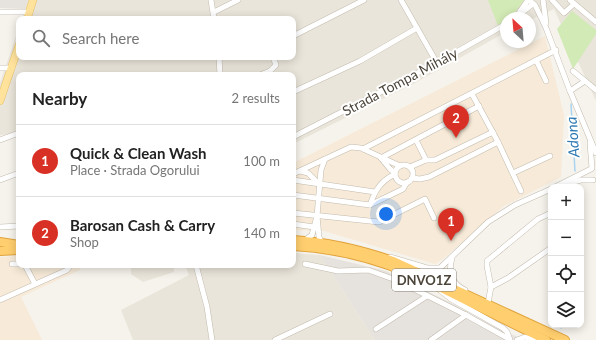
<!DOCTYPE html>
<meta charset="utf-8">
<style>
:root{--surface:#fff;--page:#f6f6f6;--text:#222;--muted:#767676;--line:#e0e0e0;--accent:#d93025}
body{margin:0;font-family:Lato,sans-serif;background:var(--page);color:var(--text)}
.controls{position:absolute;right:12px;bottom:12px;display:grid;overflow:hidden;border-radius:8px;box-shadow:0 2px 10px #0003}
.controls button{width:36px;height:36px;display:grid;place-items:center;padding:0;border:0;border-bottom:1px solid var(--line);background:var(--surface);color:var(--text);font:20px sans-serif}
.compass{position:absolute;left:500px;top:12px;width:36px;height:36px;border-radius:50%;background:var(--surface);box-shadow:0 2px 10px #0003;rotate:334deg}
.you{position:absolute;left:386px;top:214px;width:14px;height:14px;margin:-10px;border:3px solid #fff;border-radius:50%;background:#1a73e8;box-shadow:0 0 0 6px #1a73e833}
.badge{display:grid;place-items:center;width:26px;height:26px;border-radius:50%;background:var(--accent);color:#fff;font-size:13px;font-weight:700}
.pin{position:absolute;translate:-50% -33px;filter:drop-shadow(0 1px 2px #0008)}
.pin::after{content:'';position:absolute;top:21px;width:14px;height:12px;background:inherit;clip-path:polygon(0 0,100% 0,50% 100%)}
.list{margin:0;padding:0;list-style:none}
h2{display:flex;justify-content:space-between;align-items:center;height:52px;margin:0;padding:0 16px;font-size:17px}
h2 small{font-size:13px;font-weight:400;color:var(--muted)}
.list li{display:grid;grid-template-columns:26px 1fr auto;gap:12px;align-items:center;box-sizing:border-box;height:72px;padding:0 16px;border-top:1px solid var(--line)}
.list b{display:block;font-size:15px;white-space:nowrap}
.list p{margin:0;font-size:13px;white-space:nowrap;color:var(--muted)}
.list em{font-size:13px;font-style:normal;color:var(--muted)}
.icon{flex:none;width:22px;height:22px;fill:none;stroke:currentColor;stroke-width:2;stroke-linecap:round;stroke-linejoin:round}
.map{position:relative;flex:none;width:596px;height:340px;overflow:hidden}
.search{position:absolute;background:var(--surface);box-shadow:0 2px 10px #0003;left:16px;top:16px;width:280px;height:44px;display:flex;align-items:center;gap:10px;box-sizing:border-box;padding:0 14px;border-radius:8px;color:var(--muted);font-size:15px}
.panel{position:absolute;background:var(--surface);box-shadow:0 2px 10px #0003;left:16px;top:72px;width:280px;height:196px;border-radius:8px}
.map>svg:first-child{display:block}
.residential{fill:#eae5da}
.commercial{fill:#f7ead8}
.industrial{fill:#e6e2dd}
.green{fill:#d2eab5}
.lines{fill:none;stroke-linecap:round;stroke-linejoin:round}
.stream{stroke:#a9d4f2;stroke-width:1.5}
.minor-casing{stroke:#c2bbae;stroke-width:6}
.major-casing{stroke:#e6c06a;stroke-width:8}
.highway-casing{stroke:#e0a33c;stroke-width:10}
.minor{stroke:#fff;stroke-width:5}
.major{stroke:#ffe39c;stroke-width:7}
.highway{stroke:#ffce6e;stroke-width:8}
.labels{text-anchor:middle;stroke-width:4;stroke-linejoin:round;paint-order:stroke}
.shield{fill:#fff;stroke:#817c74;stroke-width:1}
.shield-label{font-size:13px;font-weight:bold;fill:#4b4439}
.street-label{font-size:14px;fill:#4b4439;stroke:#fff}
.water-label{font-size:15px;font-style:italic;fill:#2e7ab2;stroke:#fff}
</style>
<div class="map">
<svg width="596" height="340" viewBox="0 0 596 340">
<rect width="100%" height="100%" fill="#f6f3ec"/>
<g class="residential">
<polygon points="27,0 596,0 596,101 554,9 530,20 530,18 506,18 506,32 413,84 293,144 293,75 19,75 19,133 0,135 0,83 19,27 19,57 293,57 293,19 22,19"/>
<polygon points="293,253 320,255 375,340 133,340 121,310 189,275 185,265 293,265"/>
<polygon points="131,265 174,265 174,272 143,282 131,274"/>
</g>
<g class="commercial">
<polygon points="545,36 564,115 561,177 504,206 443,259 435,264 324,231 293,230 293,163"/>
<polygon points="19,256 19,265 79,265 80,270 21,297 42,340 0,340 0,257"/>
</g>
<g class="industrial">
<polygon points="0,0 27,0 25,9 0,8"/>
<polygon points="320,255 386,271 451,303 495,327 525,340 375,340"/>
</g>
<g class="green">
<polygon points="488,0 524,0 514,14 506,18 506,20 498,26"/>
<polygon points="572,11 596,30 596,34 573,69 557,29"/>
</g>
<g class="lines">
<g class="stream">
<polyline points="571,104 575,171"/>
<polyline points="561,328 563,325"/>
</g>
<g class="minor-casing">
<g id="minor">
<polyline points="211,0 214,19"/>
<polyline points="401,0 437,63"/>
<polyline points="529,0 535,5 546,28 570,91 596,153"/>
<polyline points="543,0 546,23"/>
<polyline points="552,0 564,13 574,4"/>
<polyline points="570,0 596,22"/>
<polyline points="0,12 30,12"/>
<polyline points="214,12 238,0"/>
<polyline points="519,13 528,0"/>
<polyline points="515,18 533,4"/>
<polyline points="293,36 364,0"/>
<polyline points="219,57 220,75"/>
<polyline points="536,60 546,81"/>
<polyline points="0,68 12,68"/>
<polyline points="573,71 596,90"/>
<polyline points="260,75 270,71 276,65 273,57"/>
<polyline points="570,91 585,81"/>
<polyline points="293,92 360,61 417,28"/>
<polyline points="293,137 437,63 506,24"/>
<polyline points="0,140 19,133"/>
<polyline points="498,142 521,191"/>
<polyline points="590,143 592,168"/>
<polyline points="363,149 556,50"/>
<polyline points="381,158 479,106"/>
<polyline points="381,158 390,169 395,173"/>
<polyline points="426,160 435,160 493,132"/>
<circle cx="404" cy="174" r="9"/>
<polyline points="410,167 426,160 416,140"/>
<polyline points="300,171 308,173 320,185"/>
<polyline points="513,173 550,156"/>
<polyline points="293,174 351,147 361,148 400,166"/>
<polyline points="412,178 420,179 429,177 498,142 472,94"/>
<polyline points="0,180 19,173"/>
<polyline points="293,180 375,192"/>
<polyline points="566,184 581,180 593,180"/>
<polyline points="555,187 591,169"/>
<polyline points="293,195 370,205 403,189 407,182"/>
<path d="M370,205C375,190 381,181 395,174"/>
<polyline points="293,213 379,222 425,199 434,218"/>
<polyline points="317,216 321,170 325,159"/>
<polyline points="293,224 314,227"/>
<polyline points="0,227 19,226"/>
<polyline points="305,240 312,235 317,216 319,237 322,243"/>
<polyline points="390,257 427,268 440,268 488,222 515,205 551,189"/>
<path d="M452,258C448,272 452,284 465,290"/>
<polyline points="12,264 19,264"/>
<polyline points="305,264 338,271 368,270 396,280 466,315 509,339"/>
<polyline points="25,265 35,284"/>
<polyline points="196,265 207,307 212,340"/>
<polyline points="431,283 451,299 503,328 507,332 510,340"/>
<polyline points="491,287 508,278 551,248"/>
<polyline points="0,300 67,270 71,265"/>
<polyline points="488,303 491,287 487,266 487,261 538,219 551,213"/>
<polyline points="376,329 427,296"/>
<polyline points="275,340 330,314"/>
<polyline points="431,340 466,315"/>
<polyline points="517,340 525,337 534,340"/>
</g>
</g>
<g class="major-casing">
<g id="major">
<polyline points="27,19 33,0"/>
<polyline points="0,101 19,45"/>
</g>
</g>
<g class="highway-casing">
<g id="highway">
<path d="M293,240C327,242 361,250 393,261L565,340"/>
<polyline points="0,242 19,245"/>
<path d="M293,246C332,248 373,258 409,273"/>
<polyline points="0,251 19,250"/>
<polyline points="435,285 546,340"/>
</g>
</g>
<use href="#minor" class="minor"/>
<use href="#major" class="major"/>
<use href="#highway" class="highway"/>
</g>
<g class="labels">
<rect class="shield" x="392" y="269" width="64" height="22" rx="3"/>
<g class="shield-label">
<text x="424" y="285">DNVO1Z</text>
</g>
<g class="street-label">
<text transform="translate(400 82) rotate(-28)" y="5">Strada Tompa Mihály</text>
</g>
<g class="water-label">
<text transform="translate(573 137) rotate(-94)" y="5">Adona</text>
</g>
</g>
</svg>
<div class="controls">
<button>+</button>
<button>−</button>
<button><svg class="icon" aria-label="locate" viewBox="0 0 24 24"><circle cx="12" cy="12" r="6"/><path d="M12 2v4M12 18v4M2 12h4M18 12h4"/></svg></button>
<button><svg class="icon" aria-label="layers" viewBox="0 0 24 24"><path d="M12 4l9 5-9 5-9-5zM3 14l9 5 9-5"/></svg></button>
</div>
<svg class="compass" viewBox="-18 -18 36 36"><path d="M0-13l5 13h-10z" fill="#e53935"/><path d="M0 13l5-13h-10z" fill="#767676"/></svg>
<div class="you"></div>
<div class="pin badge" style="left:451px;top:241px">1</div>
<div class="pin badge" style="left:456px;top:138px">2</div>
<div class="search"><svg class="icon" aria-label="search" viewBox="0 0 24 24"><circle cx="10" cy="10" r="6"/><path d="M15 15l6 6"/></svg>Search here</div>
<section class="panel">
<h2>Nearby<small>2 results</small></h2>
<ul class="list">
<li><span class="badge">1</span><div><b>Quick &amp; Clean Wash</b><p>Place · Strada Ogorului</p></div><em>100 m</em></li>
<li><span class="badge">2</span><div><b>Barosan Cash &amp; Carry</b><p>Shop</p></div><em>140 m</em></li>
</ul>
</section>
</div>
